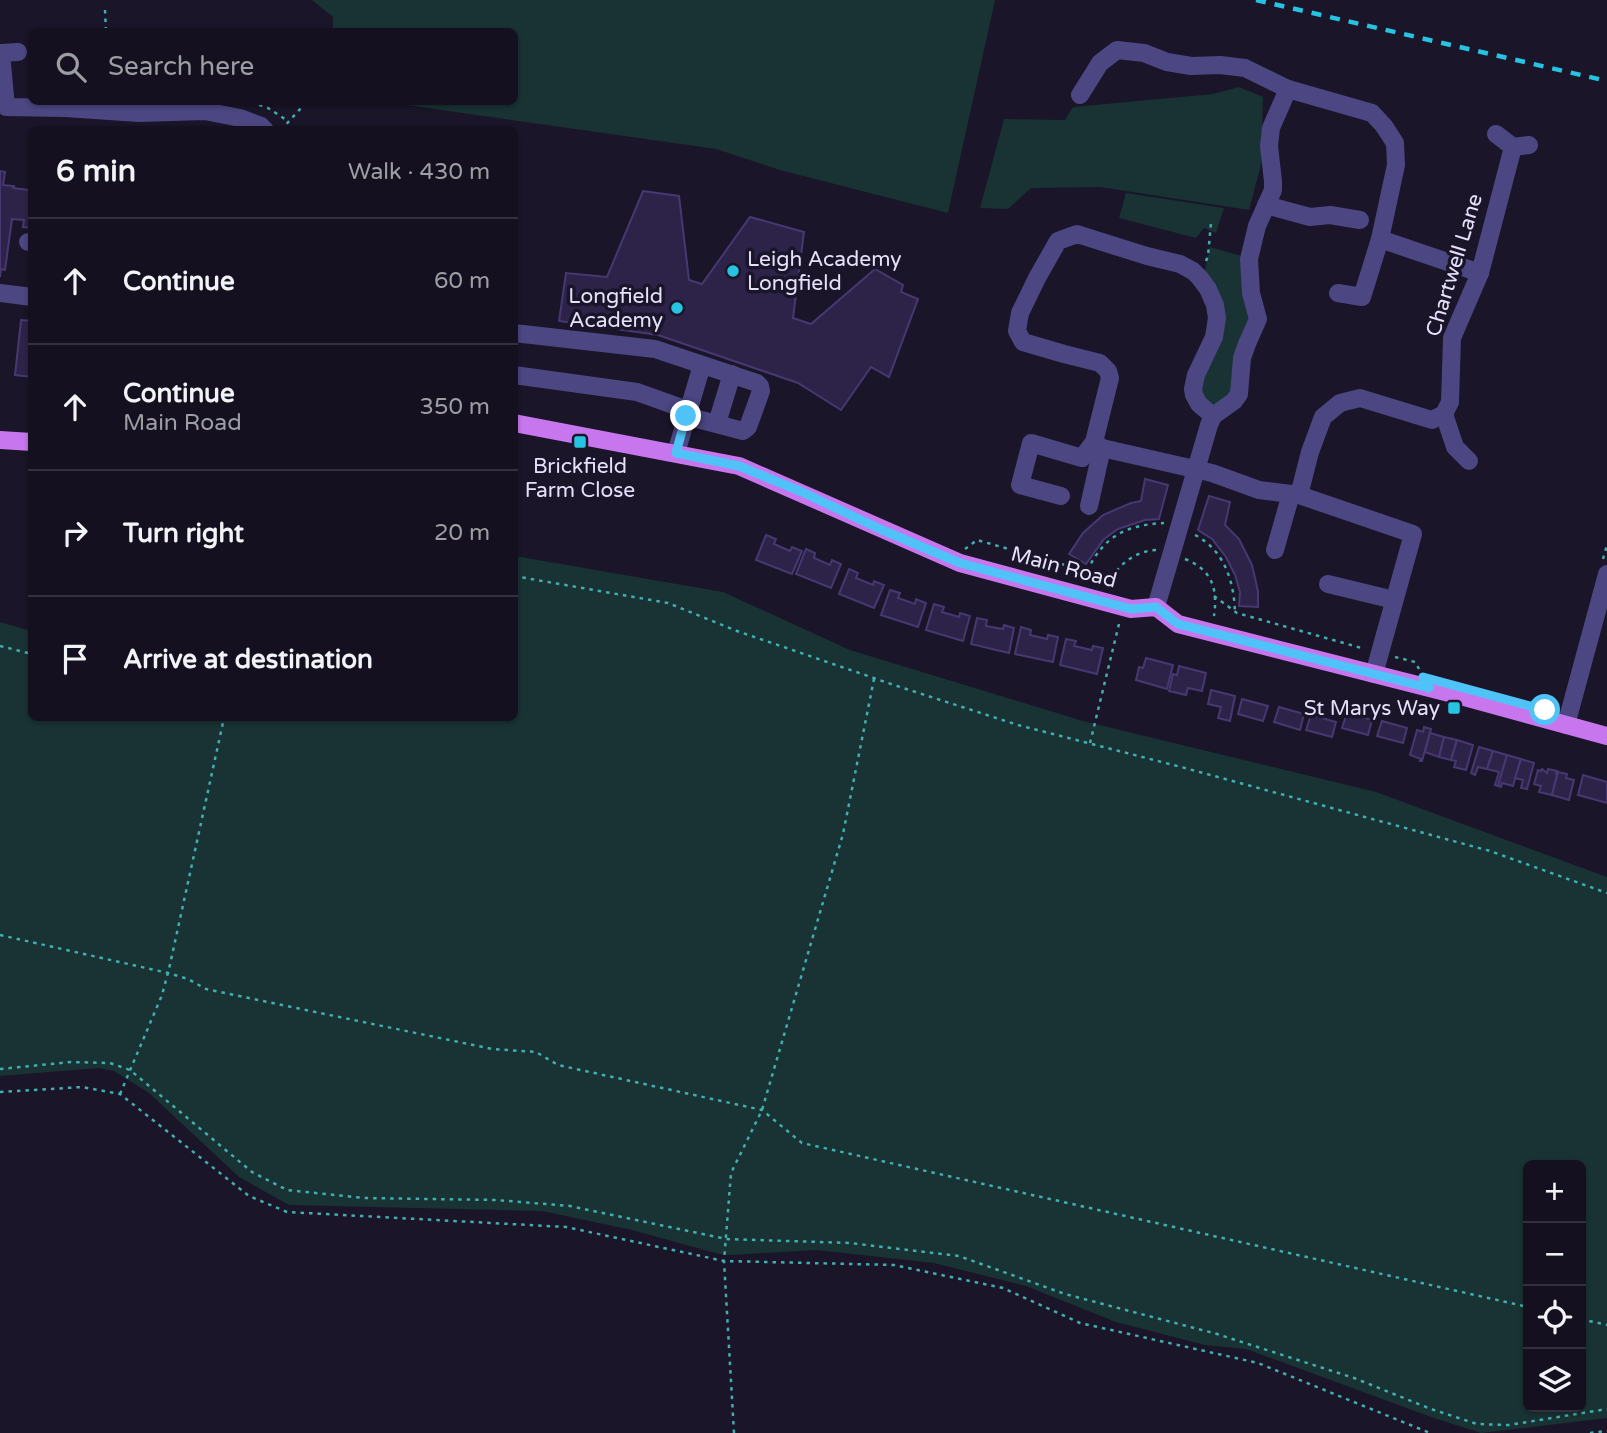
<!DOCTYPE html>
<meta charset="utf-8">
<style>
:root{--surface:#14101f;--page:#1d1928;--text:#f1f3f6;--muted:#9d9da4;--line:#33303d}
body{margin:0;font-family:"Varela Round",sans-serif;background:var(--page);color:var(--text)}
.controls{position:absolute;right:21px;bottom:21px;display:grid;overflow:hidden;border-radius:10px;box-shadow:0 2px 5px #0004}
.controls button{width:63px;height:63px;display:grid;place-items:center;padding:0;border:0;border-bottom:2px solid var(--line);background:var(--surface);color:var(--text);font:35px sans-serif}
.stop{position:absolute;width:21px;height:21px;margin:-16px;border:5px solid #4fc3f7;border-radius:50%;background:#fff}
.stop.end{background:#4fc3f7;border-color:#fff;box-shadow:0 2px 7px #0008}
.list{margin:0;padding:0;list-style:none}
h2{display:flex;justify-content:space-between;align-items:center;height:91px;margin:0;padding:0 28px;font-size:30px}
h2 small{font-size:23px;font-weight:400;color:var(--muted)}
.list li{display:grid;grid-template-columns:46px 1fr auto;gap:21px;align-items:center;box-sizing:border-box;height:126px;padding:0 28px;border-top:2px solid var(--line)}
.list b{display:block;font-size:26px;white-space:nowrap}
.list p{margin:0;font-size:23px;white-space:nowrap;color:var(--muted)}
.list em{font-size:23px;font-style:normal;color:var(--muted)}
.icon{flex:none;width:38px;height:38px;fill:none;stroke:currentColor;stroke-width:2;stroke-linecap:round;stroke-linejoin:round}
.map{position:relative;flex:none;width:1607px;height:1433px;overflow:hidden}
.search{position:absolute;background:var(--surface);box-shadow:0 2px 5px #0004;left:28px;top:28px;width:490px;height:77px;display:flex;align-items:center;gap:18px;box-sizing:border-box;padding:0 24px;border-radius:10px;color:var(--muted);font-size:26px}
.panel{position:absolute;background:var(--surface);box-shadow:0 2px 5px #0004;left:28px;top:126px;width:490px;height:595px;border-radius:10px}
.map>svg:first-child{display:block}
.green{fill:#193233;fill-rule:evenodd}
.building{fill:#2d2348;stroke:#473871;stroke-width:2}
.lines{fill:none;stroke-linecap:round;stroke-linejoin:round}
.path{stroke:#42aeae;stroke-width:2.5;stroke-dasharray:3.5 5;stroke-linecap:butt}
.minor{stroke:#4c4682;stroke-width:18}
.major{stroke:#c876ed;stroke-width:18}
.rail{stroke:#26c4e2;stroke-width:4.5;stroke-dasharray:10 9;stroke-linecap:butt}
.route{stroke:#4fc3f7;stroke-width:9}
.poi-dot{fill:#26c4e2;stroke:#1a1529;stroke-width:2.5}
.labels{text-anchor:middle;stroke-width:7;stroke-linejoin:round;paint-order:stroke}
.poi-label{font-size:21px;fill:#e6e1fb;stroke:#1a1529;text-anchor:end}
.street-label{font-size:21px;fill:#e6e1fb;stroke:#1a1529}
</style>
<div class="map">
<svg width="1607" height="1433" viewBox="0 0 1607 1433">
<rect width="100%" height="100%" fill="#1a1529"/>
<g class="green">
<polygon points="312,0 995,0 948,213 780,170 716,149 386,102 514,102 514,32 333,31 333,17"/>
<polygon points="1239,87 1263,97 1261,165 1249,210 1100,187 1031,188 1008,209 980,208 1004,119 1065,120 1073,107 1213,94"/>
<polygon points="1126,193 1224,208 1216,233 1204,228 1196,238 1119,218"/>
<polygon points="1210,247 1245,257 1252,316 1235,390 1215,405 1212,405 1198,392 1217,343 1202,274 1205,270"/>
<path d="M515,556L723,592L850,650L1083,721L1376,792L1607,877V1418L1481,1433L1431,1417L1246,1349L1205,1345L1116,1322L1026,1286L934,1263L816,1250L732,1255L719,1254L632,1230L542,1211L289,1205L239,1177L149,1093L114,1071L99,1068L0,1076V622L31,631L32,718H514ZM1528,1165H1581V1407H1528Z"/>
</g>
<g class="building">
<polygon points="0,171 5,172 3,185 14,186 13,188 29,190 29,185 32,185 32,228 23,227 24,220 12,219 5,270 1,269 0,277"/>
<polygon points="643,191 679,196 689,280 702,284 750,217 804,232 793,318 811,324 875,269 903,285 901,292 918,299 889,377 871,367 841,410 798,383 658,335 559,321 566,273 607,277"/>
<polygon points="21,320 32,321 32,377 15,375"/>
<polygon points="1145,479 1168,485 1159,519 1145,520 1118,529 1104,539 1086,564 1069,554 1083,533 1103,515 1131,503 1141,501"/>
<polygon points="1209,496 1230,502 1225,525 1239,539 1252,565 1258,591 1258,607 1239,606 1240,592 1235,575 1226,557 1212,539 1198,530"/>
<polygon points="766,535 776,539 774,544 790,551 792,547 802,551 792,574 756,560"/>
<polygon points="806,549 815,553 814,558 830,565 832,560 841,564 831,588 796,574"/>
<polygon points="849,569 858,573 856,578 873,585 874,581 884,585 874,608 839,594"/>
<polygon points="890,590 900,593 898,598 915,604 916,599 926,603 918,627 881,615"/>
<polygon points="934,604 944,607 942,612 959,617 960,613 970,616 963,641 926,630"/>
<polygon points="977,618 987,620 986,626 1003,629 1004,625 1014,628 1009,653 971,644"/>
<polygon points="1021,627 1031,630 1030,635 1047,639 1048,635 1058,637 1053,662 1015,654"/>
<polygon points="1066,639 1076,641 1074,646 1092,650 1093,646 1103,648 1097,674 1060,665"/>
<polygon points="1146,658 1173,665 1167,689 1136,680 1139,667 1143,668"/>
<polygon points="1179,666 1206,673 1202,691 1188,688 1186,695 1169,691 1173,674 1177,675"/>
<polygon points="1211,690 1235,696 1230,721 1218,718 1221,707 1208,704"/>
<polygon points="1242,699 1268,706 1263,721 1238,714"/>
<polygon points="1279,707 1304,714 1300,730 1274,722"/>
<polygon points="1347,713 1372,720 1368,735 1342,728"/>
<polygon points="1311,715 1336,722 1332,737 1306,730"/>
<polygon points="1382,721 1407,728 1403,743 1377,736"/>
<polygon points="1424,727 1431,729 1422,761 1420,761 1421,759 1410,755 1417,730 1423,732"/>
<polygon points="1430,733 1444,737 1439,757 1425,752"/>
<polygon points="1444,737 1457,740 1451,760 1439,757"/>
<polygon points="1457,740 1473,745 1466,770 1454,767 1456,761 1451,760"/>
<polygon points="1479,747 1493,751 1487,769 1478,767 1475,775 1471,773"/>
<polygon points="1493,751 1507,755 1498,786 1495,785 1499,772 1487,769"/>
<polygon points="1507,755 1521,759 1513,786 1502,783 1501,787 1498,786"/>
<polygon points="1521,759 1534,763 1527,789 1521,788 1523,780 1515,778"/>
<polygon points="1542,769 1547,773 1548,769 1557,771 1556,774 1557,775 1552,795 1539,792 1541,786 1534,784 1538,770 1541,771"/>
<polygon points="1558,772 1567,774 1566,778 1574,780 1569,800 1552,795"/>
<polygon points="1583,775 1607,782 1607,803 1578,795"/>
</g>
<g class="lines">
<g class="path">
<polyline points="105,10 106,32"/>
<polyline points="251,102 268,108 288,121"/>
<polyline points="281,130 302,107 302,102"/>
<polyline points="1206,261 1208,256 1211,223"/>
<path d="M1195,535C1224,550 1234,581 1235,612"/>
<polyline points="965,549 977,540 1111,578"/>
<path d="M1185,559C1212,570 1218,588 1214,616"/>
<polyline points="1603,559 1607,545"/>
<path d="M1087,571C1104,536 1126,525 1164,523"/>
<polyline points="514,576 668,603 737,631 897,686 1018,725 1181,767 1490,851 1607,893"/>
<path d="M1107,585C1117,566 1134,551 1156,550"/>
<polyline points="1214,596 1237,613 1365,649"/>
<polyline points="0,646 32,654"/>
<polyline points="1395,657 1415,662 1419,669"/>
<polyline points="1090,743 1119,624"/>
<polyline points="0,935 168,973 188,979 206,989 492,1049 536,1052 558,1065 762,1110 802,1143 1528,1307"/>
<polyline points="0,1069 71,1062 110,1063 130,1070 252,1172 287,1190 364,1198 496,1200 570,1206 726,1239 850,1243 959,1256 1065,1294 1217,1334 1354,1378 1431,1409 1477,1424 1509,1425 1607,1409"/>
<polyline points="0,1092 82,1087 120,1094 249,1196 287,1212 566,1227 724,1261 894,1265 1003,1288 1080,1323 1258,1363 1430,1433"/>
<polyline points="120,1094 162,995 169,969 224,718"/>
<polyline points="1581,1319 1607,1325"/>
<polyline points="734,1433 724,1261 731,1173 762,1110 843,834 874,679"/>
<polyline points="1590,1433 1607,1431"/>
</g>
<g class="minor">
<polyline points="18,52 1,53 6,107 65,108 139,113 205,111 240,118 261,126 265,130"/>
<polyline points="1080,95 1100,63 1117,50 1144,53 1167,62 1191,66 1220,65 1245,68 1288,89 1372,113 1384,126 1395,143 1396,165 1380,239 1362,297 1338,293"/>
<polyline points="1496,134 1513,147 1529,145"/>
<polyline points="1266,205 1310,217 1330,215 1360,220"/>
<polyline points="1380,239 1480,273"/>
<polyline points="28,242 32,242"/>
<polyline points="0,293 32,297"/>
<polyline points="514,333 655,349 757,383 760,386 761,391 748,427 743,431 686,416 679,407 637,392 514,375"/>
<polyline points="1444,414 1455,447 1469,461"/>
<polyline points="1213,416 1199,404 1194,395 1193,389 1196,375 1214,337 1217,318 1215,305 1208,289 1200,278 1193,271 1180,264 1147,256 1077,234 1058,241 1037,278 1020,313 1017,331 1023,342 1064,354 1100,363 1108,371 1110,378 1094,442 1102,448 1212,473 1259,490 1299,495 1413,534 1374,674"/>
<polyline points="717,423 732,374"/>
<polyline points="676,453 702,365"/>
<polyline points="1299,495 1310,452 1323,417 1340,403 1360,398 1432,420 1444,414 1450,402 1452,338 1480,273 1513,147"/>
<polyline points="1061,496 1020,485 1031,443 1082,458 1094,442"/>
<polyline points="1089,506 1102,448"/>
<polyline points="1275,550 1291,494"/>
<polyline points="1328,584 1394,600"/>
<polyline points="1156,607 1209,425 1213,416 1234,401 1239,394 1242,358 1247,344 1258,319 1251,293 1249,259 1257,226 1273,190 1273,181 1269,146 1271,128 1288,89"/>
<polyline points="1566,725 1607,574"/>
</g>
<g class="major">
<polyline points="514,423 739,466 960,563 1131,609 1156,607 1178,624 1457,695 1607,736"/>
<polyline points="0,440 32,442"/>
</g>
<polyline class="rail" points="1256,0 1607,81"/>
</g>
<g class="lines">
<polyline class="route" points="686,416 676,453 739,466 802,492 880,529 960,563 1131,609 1156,607 1178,624 1429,688 1423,677 1545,710"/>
</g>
<g class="poi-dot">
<circle cx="733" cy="271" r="7"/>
<circle cx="677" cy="308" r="7"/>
<rect x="573" y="435" width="14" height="14" rx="3.5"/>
<rect x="1447" y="701" width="14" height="14" rx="3.5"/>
</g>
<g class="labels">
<g class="poi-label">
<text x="747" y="266" text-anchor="start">Leigh Academy<tspan x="747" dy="24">Longfield</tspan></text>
<text x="663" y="303">Longfield<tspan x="663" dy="24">Academy</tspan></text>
<text x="580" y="473" text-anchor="middle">Brickfield<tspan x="580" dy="24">Farm Close</tspan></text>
<text x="1440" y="715">St Marys Way</text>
</g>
<g class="street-label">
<text transform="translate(1454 265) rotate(-73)" y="7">Chartwell Lane</text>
<text transform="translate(1064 567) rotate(15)" y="7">Main Road</text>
</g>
</g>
</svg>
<div class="controls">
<button>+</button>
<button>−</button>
<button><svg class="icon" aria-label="locate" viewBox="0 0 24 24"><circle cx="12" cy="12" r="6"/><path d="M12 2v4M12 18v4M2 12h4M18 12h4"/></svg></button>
<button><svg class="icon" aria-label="layers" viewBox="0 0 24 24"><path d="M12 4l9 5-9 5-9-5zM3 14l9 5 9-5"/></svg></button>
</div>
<div class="stop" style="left:1545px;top:710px"></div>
<div class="stop end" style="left:686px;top:416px"></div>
<div class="search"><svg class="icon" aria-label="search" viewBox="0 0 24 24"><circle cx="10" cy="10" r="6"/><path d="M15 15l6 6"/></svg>Search here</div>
<section class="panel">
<h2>6 min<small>Walk · 430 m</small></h2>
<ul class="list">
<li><svg class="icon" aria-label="ahead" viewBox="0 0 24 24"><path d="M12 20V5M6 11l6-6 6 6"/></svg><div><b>Continue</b></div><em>60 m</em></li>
<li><svg class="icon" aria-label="ahead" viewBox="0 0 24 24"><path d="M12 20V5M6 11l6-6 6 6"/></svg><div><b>Continue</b><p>Main Road</p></div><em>350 m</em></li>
<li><svg class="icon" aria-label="right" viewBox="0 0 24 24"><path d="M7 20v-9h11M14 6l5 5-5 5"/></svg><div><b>Turn right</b></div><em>20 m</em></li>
<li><svg class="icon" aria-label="arrive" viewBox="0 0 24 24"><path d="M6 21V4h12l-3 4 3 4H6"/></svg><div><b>Arrive at destination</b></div></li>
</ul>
</section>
</div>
